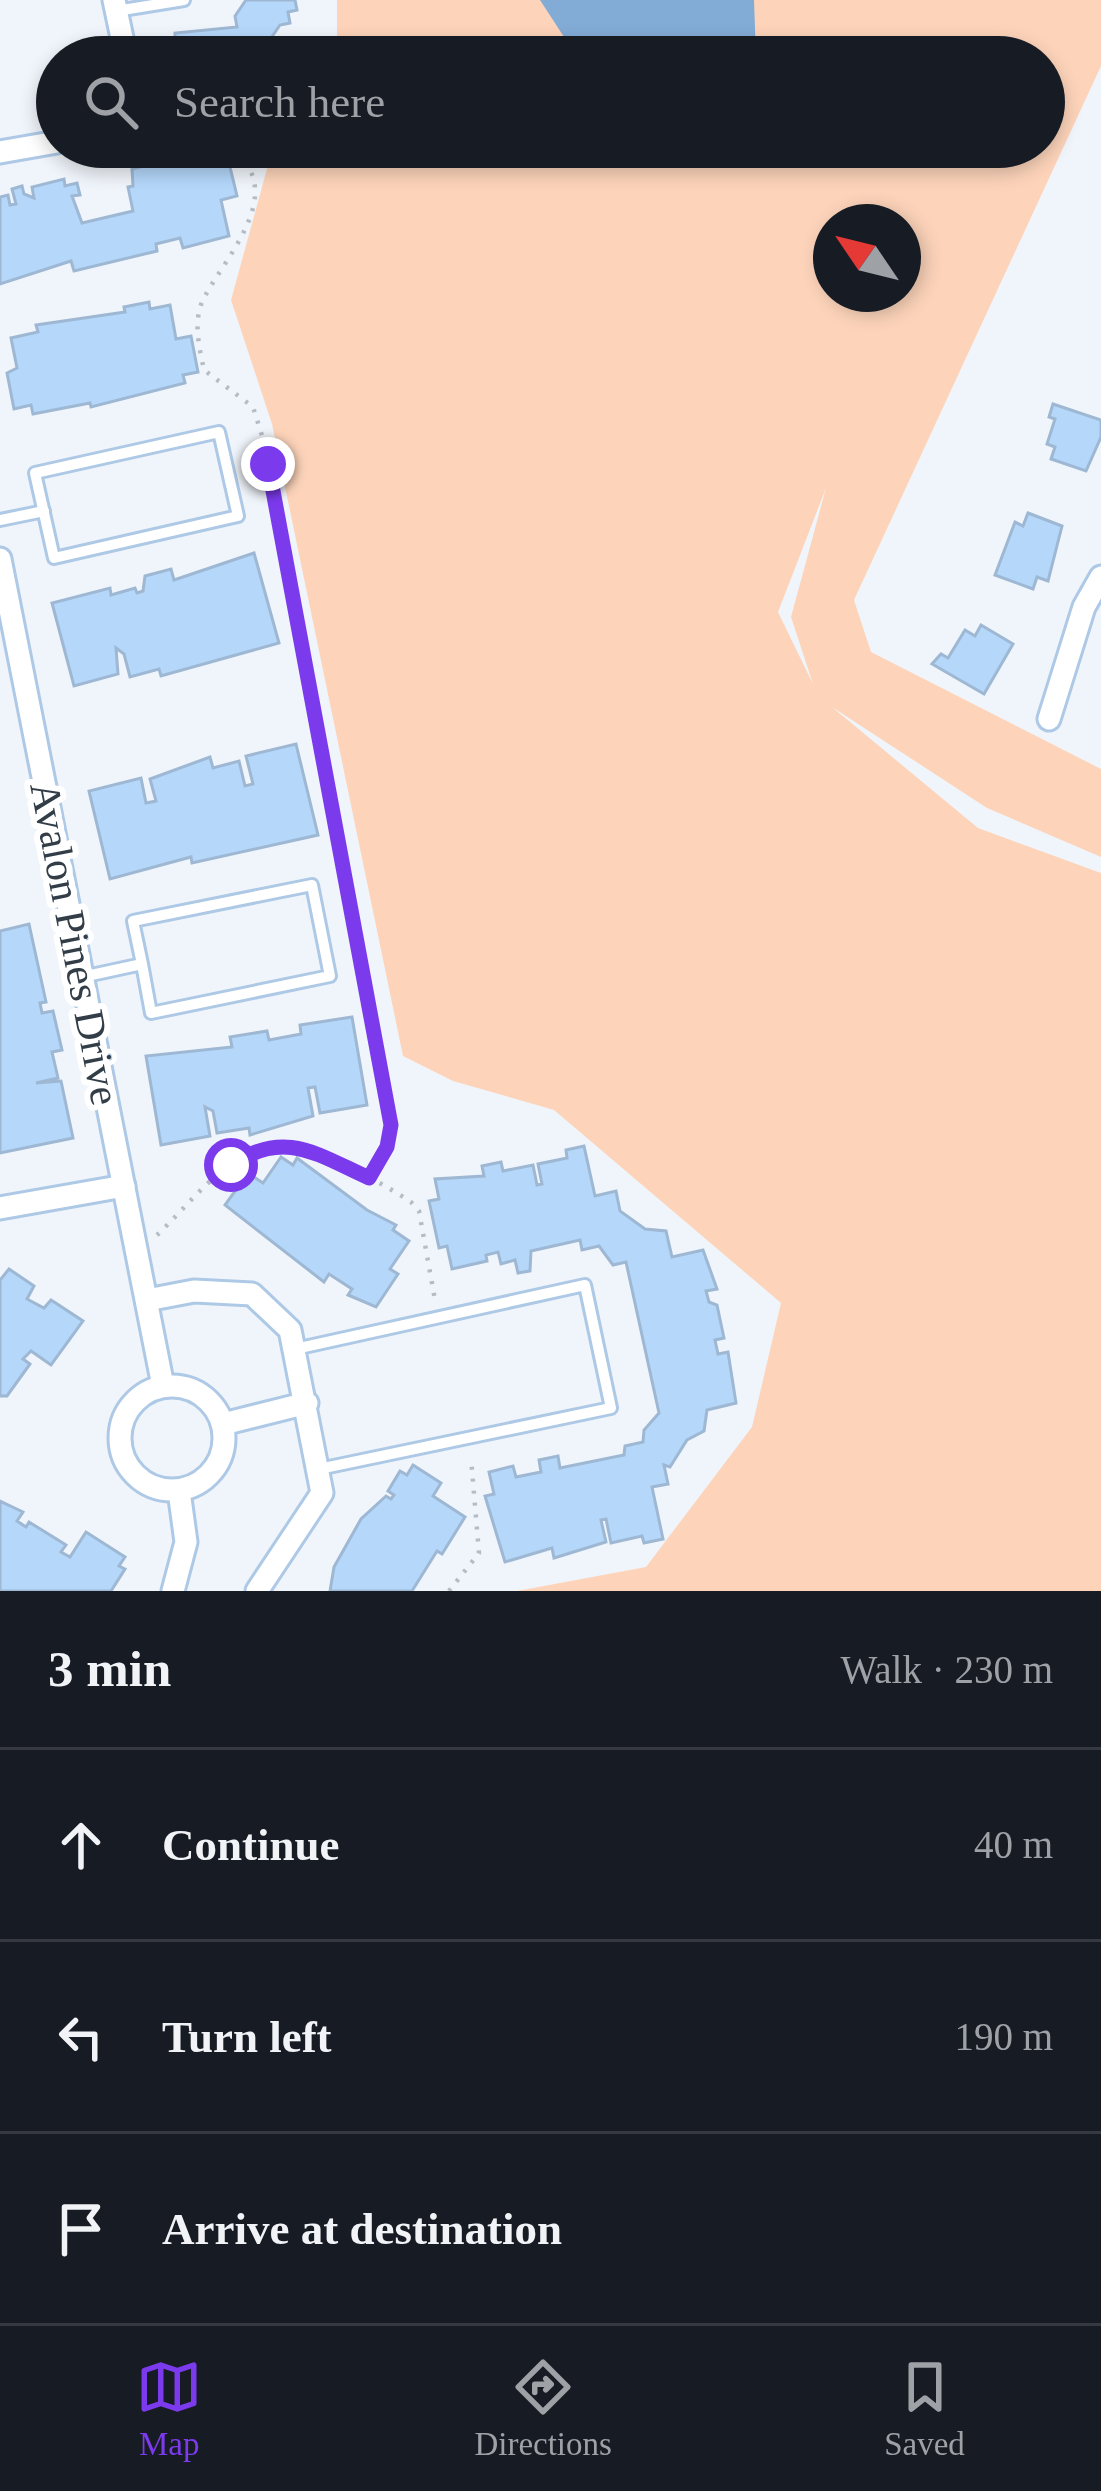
<!DOCTYPE html>
<meta charset="utf-8">
<style>
:root{--surface:#171b24;--page:#242831;--text:#f1f3f6;--muted:#9ea1a6;--line:#363941;--accent:#7c3aed}
body{margin:0;font-family:"Times New Roman",serif;background:var(--page);color:var(--text)}
.compass{position:absolute;left:813px;top:204px;width:108px;height:108px;border-radius:50%;background:var(--surface);box-shadow:0 6px 18px #0003;rotate:305deg}
.stop{position:absolute;width:36px;height:36px;margin:-27px;border:9px solid #7c3aed;border-radius:50%;background:#fff}
.stop.end{background:#7c3aed;border-color:#fff;box-shadow:0 3px 12px #0008}
.list{margin:0;padding:0;list-style:none}
h2{display:flex;justify-content:space-between;align-items:center;height:156px;margin:0;padding:0 48px;font-size:51px}
h2 small{font-size:39px;font-weight:400;color:var(--muted)}
.list li{display:grid;grid-template-columns:78px 1fr auto;gap:36px;align-items:center;box-sizing:border-box;height:192px;padding:0 48px;border-top:3px solid var(--line)}
.list b{display:block;font-size:45px;white-space:nowrap}
.list em{font-size:39px;font-style:normal;color:var(--muted)}
.icon{flex:none;width:66px;height:66px;fill:none;stroke:currentColor;stroke-width:2;stroke-linecap:round;stroke-linejoin:round}
.map{position:relative;flex:none;width:1101px;height:1591px;overflow:hidden}
.search{position:absolute;background:var(--surface);box-shadow:0 6px 18px #0003;left:36px;right:36px;top:36px;height:132px;display:flex;align-items:center;gap:30px;box-sizing:border-box;padding:0 42px;border-radius:66px;color:var(--muted);font-size:45px}
.sheet{height:732px;background:var(--surface)}
nav{display:flex;justify-content:space-around;align-items:center;box-sizing:border-box;height:168px;border-top:3px solid var(--line);background:var(--surface);font-size:33px;color:var(--muted)}
nav a{display:grid;justify-items:center;gap:6px}
nav .on{color:var(--accent)}
.map>svg:first-child{display:block}
.green{fill:#fdd4ba;fill-rule:evenodd}
.water{fill:#82abd6}
.building{fill:#b4d7fa;stroke:#9eb8d4;stroke-width:3}
.lines{fill:none;stroke-linecap:round;stroke-linejoin:round}
.service-casing{stroke:#aec9e6;stroke-width:16}
.minor-casing{stroke:#aec9e6;stroke-width:27}
.path{stroke:#b5bcc4;stroke-width:4.5;stroke-dasharray:3 9;stroke-linecap:butt}
.service{stroke:#fff;stroke-width:10}
.minor{stroke:#fff;stroke-width:21}
.route{stroke:#7c3aed;stroke-width:15}
.labels{text-anchor:middle;stroke-width:12;stroke-linejoin:round;paint-order:stroke}
.street-label{font-size:42px;fill:#323d48;stroke:#fff}
</style>
<div class="map">
<svg width="1101" height="1591" viewBox="0 0 1101 1591">
<rect width="100%" height="100%" fill="#f0f5fb"/>
<path class="green" d="M337,0H1101V66L854,600L871,652L1101,769V857L987,808L832,707L978,828L1101,873V1591H517L646,1567L752,1427L781,1303L554,1110L453,1081L403,1056L272,424L231,300L273,147H1044V57H337ZM831,222H903V294H831ZM826,488L791,617L813,684L778,612Z"/>
<polygon class="water" points="540,0 754,0 756,57 577,57"/>
<g class="building">
<polygon points="246,0 295,0 297,10 288,12 290,23 280,25 258,57 175,57 175,33 237,27 235,16"/>
<polygon points="214,152 216,160 229,163 237,196 221,200 229,236 183,248 180,238 156,244 157,251 74,271 71,261 0,284 0,197 8,195 10,205 16,204 12,189 22,186 24,194 34,198 32,187 64,179 65,186 77,183 80,195 72,196 82,223 133,211 128,187 133,186 132,169 175,158 188,166 196,164 194,156"/>
<polygon points="149,302 150,309 170,305 176,339 191,336 198,372 183,375 185,383 91,407 90,403 33,414 31,405 14,409 7,373 17,368 11,338 38,332 36,325 125,312 124,307"/>
<polygon points="1053,404 1101,420 1101,437 1086,471 1051,459 1055,447 1047,444 1055,419 1049,417"/>
<polygon points="1028,513 1062,526 1048,581 1037,577 1033,589 995,575 1015,522 1023,526"/>
<polygon points="254,553 279,643 161,676 159,669 130,677 124,654 116,648 118,674 74,686 52,603 110,588 111,595 135,588 137,593 143,591 145,576 171,569 174,580"/>
<polygon points="981,625 1013,644 984,694 932,664 941,654 948,658 965,630 975,636"/>
<polygon points="296,744 318,835 192,863 191,857 110,879 89,791 141,778 146,803 156,801 150,779 210,757 213,768 239,761 245,786 253,784 246,756"/>
<polygon points="29,924 46,1002 40,1003 42,1013 53,1011 62,1050 52,1052 58,1078 36,1083 61,1081 73,1138 0,1153 0,931"/>
<polygon points="352,1017 367,1105 320,1113 315,1087 308,1088 313,1116 250,1135 249,1128 217,1133 213,1111 205,1107 210,1136 161,1145 146,1056 232,1047 230,1037 267,1031 269,1040 301,1034 300,1025"/>
<polygon points="584,1146 595,1196 616,1191 620,1211 645,1229 666,1231 672,1257 703,1250 717,1289 706,1291 709,1302 717,1305 724,1338 715,1340 718,1354 728,1352 736,1403 707,1410 704,1431 687,1440 670,1467 664,1465 668,1484 652,1487 663,1539 644,1543 642,1536 611,1543 606,1519 601,1520 606,1542 554,1558 552,1548 505,1562 485,1496 494,1494 489,1472 513,1466 516,1477 541,1472 539,1460 558,1456 560,1468 624,1455 625,1446 643,1442 644,1430 659,1413 626,1262 613,1265 599,1246 582,1250 580,1240 531,1251 530,1271 518,1273 515,1260 501,1264 498,1252 486,1255 487,1261 452,1269 447,1246 439,1248 429,1201 439,1199 435,1179 484,1176 482,1166 501,1162 503,1171 533,1165 537,1185 542,1184 538,1164 567,1158 566,1150"/>
<polygon points="281,1157 293,1165 297,1158 367,1210 396,1225 393,1230 409,1241 390,1269 398,1274 376,1307 348,1295 352,1289 329,1274 324,1282 225,1205 248,1173 263,1183"/>
<polygon points="9,1269 34,1286 27,1299 44,1308 51,1300 83,1321 51,1365 31,1351 23,1359 30,1364 7,1396 0,1396 0,1280"/>
<polygon points="413,1465 441,1483 433,1496 465,1517 442,1554 437,1551 412,1591 330,1591 334,1567 361,1519 386,1496 391,1499 394,1495 388,1491 400,1471 407,1475"/>
<polygon points="0,1501 23,1512 17,1521 26,1527 29,1522 66,1545 61,1552 70,1557 86,1532 125,1557 119,1566 125,1569 111,1591 0,1591"/>
</g>
<g class="lines">
<g class="service-casing">
<g id="service">
<polyline points="116,11 184,0"/>
<polygon points="219,432 238,516 54,558 35,473"/>
<polyline points="0,520 44,511"/>
<polyline points="82,977 142,964 151,1013 330,976 312,885 133,921 142,964"/>
<polyline points="295,1349 585,1285 611,1408 319,1469"/>
</g>
</g>
<g class="minor-casing">
<g id="minor">
<polyline points="114,0 126,57"/>
<polyline points="0,152 57,142"/>
<polyline points="0,559 163,1386"/>
<polyline points="1049,719 1084,607 1101,577"/>
<polyline points="0,1208 124,1186"/>
<polyline points="147,1300 194,1291 252,1294 290,1330 322,1493 257,1591"/>
<circle cx="172" cy="1438" r="52"/>
<polyline points="223,1424 307,1403"/>
<polyline points="173,1591 186,1542 179,1491"/>
</g>
</g>
<g class="path">
<path d="M227,147C292,187 227,255 205,296C192,319 199,346 204,370L253,407L264,442L391,1125L387,1147L369,1178"/>
<path d="M157,1235C187,1207 224,1157 265,1146C300,1136 381,1182 411,1202L419,1211L435,1300"/>
<polyline points="449,1591 479,1553 471,1458"/>
</g>
<use href="#service" class="service"/>
<use href="#minor" class="minor"/>
</g>
<g class="lines">
<path class="route" d="M231,1165C285,1129 316,1154 369,1178L387,1147L391,1125L268,464"/>
</g>
<g class="labels">
<g class="street-label">
<text transform="translate(76 943) rotate(79)" y="15">Avalon Pines Drive</text>
</g>
</g>
</svg>
<svg class="compass" viewBox="-18 -18 36 36"><path d="M0-13l5 13h-10z" fill="#e53935"/><path d="M0 13l5-13h-10z" fill="#9ea1a6"/></svg>
<div class="stop" style="left:231px;top:1165px"></div>
<div class="stop end" style="left:268px;top:464px"></div>
<div class="search"><svg class="icon" aria-label="search" viewBox="0 0 24 24"><circle cx="10" cy="10" r="6"/><path d="M15 15l6 6"/></svg>Search here</div>
</div>
<section class="sheet">
<h2>3 min<small>Walk · 230 m</small></h2>
<ul class="list">
<li><svg class="icon" aria-label="ahead" viewBox="0 0 24 24"><path d="M12 20V5M6 11l6-6 6 6"/></svg><div><b>Continue</b></div><em>40 m</em></li>
<li><svg class="icon" aria-label="left" viewBox="0 0 24 24"><path d="M17 20v-9H6M10 6l-5 5 5 5"/></svg><div><b>Turn left</b></div><em>190 m</em></li>
<li><svg class="icon" aria-label="arrive" viewBox="0 0 24 24"><path d="M6 21V4h12l-3 4 3 4H6"/></svg><div><b>Arrive at destination</b></div></li>
</ul>
</section>
<nav>
<a class="on"><svg class="icon" aria-label="map" viewBox="0 0 24 24"><path d="M3 6l6-2 6 2 6-2v14l-6 2-6-2-6 2zM9 4v14M15 6v14"/></svg>Map</a>
<a><svg class="icon" aria-label="directions" viewBox="0 0 24 24"><path d="M12 3l9 9-9 9-9-9zM9 14v-3h6M13 9l2 2-2 2"/></svg>Directions</a>
<a><svg class="icon" aria-label="saved" viewBox="0 0 24 24"><path d="M7 4h10v16l-5-4-5 4z"/></svg>Saved</a>
</nav>
